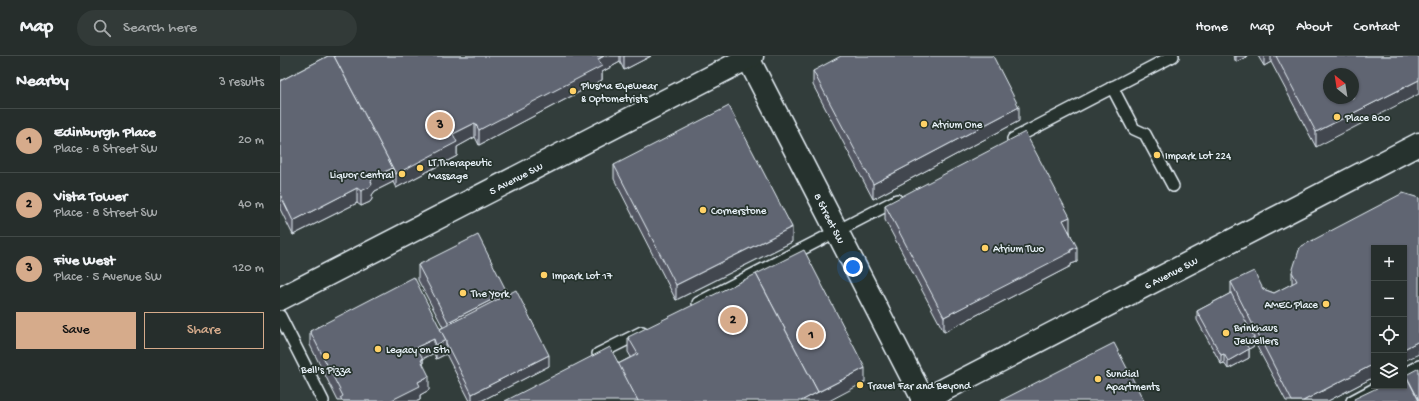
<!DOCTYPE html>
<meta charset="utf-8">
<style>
:root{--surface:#262e2c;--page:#323a38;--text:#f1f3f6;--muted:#a4a8a9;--line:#424a48;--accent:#d6ab8b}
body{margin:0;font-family:"Gochi Hand",sans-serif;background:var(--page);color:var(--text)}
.controls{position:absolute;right:12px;bottom:12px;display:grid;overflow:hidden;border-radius:0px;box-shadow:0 1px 3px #0004}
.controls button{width:36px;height:36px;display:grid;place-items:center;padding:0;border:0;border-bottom:1px solid var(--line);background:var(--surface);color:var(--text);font:20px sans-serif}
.compass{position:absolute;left:1043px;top:12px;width:36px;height:36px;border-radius:50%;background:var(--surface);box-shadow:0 1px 3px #0004;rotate:330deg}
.you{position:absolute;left:573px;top:211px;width:14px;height:14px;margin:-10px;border:3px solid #fff;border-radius:50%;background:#1a73e8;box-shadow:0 0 0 6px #1a73e833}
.badge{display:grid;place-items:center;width:26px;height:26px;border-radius:50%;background:var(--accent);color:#111;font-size:13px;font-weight:700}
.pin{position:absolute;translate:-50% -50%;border:2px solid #fff;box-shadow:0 1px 4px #0006}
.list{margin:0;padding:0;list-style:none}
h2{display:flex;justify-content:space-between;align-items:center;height:52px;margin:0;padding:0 16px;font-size:17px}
h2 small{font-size:13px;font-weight:400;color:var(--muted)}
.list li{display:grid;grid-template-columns:26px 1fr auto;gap:12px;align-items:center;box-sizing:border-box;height:64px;padding:0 16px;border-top:1px solid var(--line)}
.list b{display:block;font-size:15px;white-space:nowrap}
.list p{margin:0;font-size:13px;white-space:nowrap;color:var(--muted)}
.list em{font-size:13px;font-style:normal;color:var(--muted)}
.actions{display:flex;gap:8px;padding:12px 16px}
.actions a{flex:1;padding:9px 0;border:1px solid var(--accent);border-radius:0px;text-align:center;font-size:14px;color:var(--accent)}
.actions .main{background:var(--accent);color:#111}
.icon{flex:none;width:22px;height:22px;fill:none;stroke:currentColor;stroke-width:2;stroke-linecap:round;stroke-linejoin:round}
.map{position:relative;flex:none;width:1139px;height:345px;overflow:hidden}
header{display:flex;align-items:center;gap:24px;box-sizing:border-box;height:56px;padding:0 20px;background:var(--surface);border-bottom:1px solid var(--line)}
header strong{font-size:19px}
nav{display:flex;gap:22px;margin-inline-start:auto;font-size:14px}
.search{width:280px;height:36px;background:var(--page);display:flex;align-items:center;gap:10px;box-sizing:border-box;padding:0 14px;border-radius:22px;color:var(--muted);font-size:15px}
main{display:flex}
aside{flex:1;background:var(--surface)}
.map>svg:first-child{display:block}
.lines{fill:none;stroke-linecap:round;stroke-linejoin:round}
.service-casing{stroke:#e8f1f8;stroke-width:14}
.secondary-casing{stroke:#e8f1f8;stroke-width:25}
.service{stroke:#26332d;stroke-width:11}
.secondary{stroke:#26332d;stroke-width:22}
.wall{fill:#535762;stroke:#e8f1f8}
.shaded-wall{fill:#434750;stroke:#e8f1f8}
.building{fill:#606572;stroke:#e8f1f8;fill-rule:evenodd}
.poi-dot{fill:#ffd166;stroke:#26332d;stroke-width:1.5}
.labels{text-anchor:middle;stroke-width:3.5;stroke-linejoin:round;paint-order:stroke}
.poi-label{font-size:11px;fill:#e8f1f8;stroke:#26332d;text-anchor:start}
.street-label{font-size:11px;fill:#e8f1f8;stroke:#26332d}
</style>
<header>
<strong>Map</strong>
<div class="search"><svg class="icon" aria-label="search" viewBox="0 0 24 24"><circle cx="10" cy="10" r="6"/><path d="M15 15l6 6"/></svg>Search here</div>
<nav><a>Home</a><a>Map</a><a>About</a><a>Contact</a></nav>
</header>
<main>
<aside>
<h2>Nearby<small>3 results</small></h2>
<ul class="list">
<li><span class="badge">1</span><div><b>Edinburgh Place</b><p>Place · 8 Street SW</p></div><em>20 m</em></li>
<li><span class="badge">2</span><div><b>Vista Tower</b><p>Place · 8 Street SW</p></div><em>40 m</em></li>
<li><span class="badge">3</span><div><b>Five West</b><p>Place · 5 Avenue SW</p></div><em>120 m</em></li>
</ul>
<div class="actions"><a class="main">Save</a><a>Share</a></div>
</aside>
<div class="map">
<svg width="1139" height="345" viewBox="0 0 1139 345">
<rect width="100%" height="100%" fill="#323d3b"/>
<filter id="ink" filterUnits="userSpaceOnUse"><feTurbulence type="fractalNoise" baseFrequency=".025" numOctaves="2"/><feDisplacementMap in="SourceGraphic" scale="8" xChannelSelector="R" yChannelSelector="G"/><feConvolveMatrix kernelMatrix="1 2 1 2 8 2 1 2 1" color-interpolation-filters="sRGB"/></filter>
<g filter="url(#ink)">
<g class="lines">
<g class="service-casing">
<g id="service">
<polyline points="832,31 854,73 865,78 893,130"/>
<polyline points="733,83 893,0"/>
<polyline points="418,247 617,144"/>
<polyline points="0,260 43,345"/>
<polyline points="318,298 362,276"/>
<polyline points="1124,318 1139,310"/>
<polyline points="1072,345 1100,330"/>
</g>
</g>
<g class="secondary-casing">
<g id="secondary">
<path id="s1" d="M467,0L644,345"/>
<path id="s2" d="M0,243L472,0"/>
<path id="s3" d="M642,345L1139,88"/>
</g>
</g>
<use href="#service" class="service"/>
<use href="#secondary" class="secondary"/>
</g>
<g class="wall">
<polygon points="48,0 371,0 344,14 340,6 322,16 322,24 199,89 195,81 177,91 177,100 116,132 113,126 95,135 92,139 92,143 90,146 81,150 77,147 13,179 0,153 0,25"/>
<polygon points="953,0 968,0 956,6"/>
<polygon points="978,0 1138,0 1036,91 991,6 984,10"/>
<polygon points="533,15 739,65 593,143 533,29"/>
<polygon points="334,109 512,186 396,244 334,123"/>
<polygon points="605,149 790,175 797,206 791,208 791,210 664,276 605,164"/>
<polygon points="1094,192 1094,321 1048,345 1006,345 974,285 974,290 969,293 969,302 948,313 944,307 941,308 917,264 917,255 951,237 951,226 983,233 994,237 1012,228 1012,216"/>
<polygon points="138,209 227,239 269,310 201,345 190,345 166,298 156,303 154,297 143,303 143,309 149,334 140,339 140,344 138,345 58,345 30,289 30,275 160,273 163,271 138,224"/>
<polygon points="348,281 585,326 338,308 351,301 348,296"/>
</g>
<g class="shaded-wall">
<polygon points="324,0 340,0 340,6 322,16 322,24 199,89 199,74"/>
<polygon points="344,0 371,0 344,14"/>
<polygon points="956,0 968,0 956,6"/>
<polygon points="984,0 991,0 991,6 984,10"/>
<polygon points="1139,24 1139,38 1036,91 1036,76"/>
<polygon points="739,51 739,65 593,143 593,128"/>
<polygon points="195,67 195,81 177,91 177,100 116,132 116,118 173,78"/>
<polygon points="113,112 113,126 95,135 92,139 92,143 90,146 81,150 81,135 95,120"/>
<polygon points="77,132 77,147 13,179 13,165"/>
<polygon points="790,161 790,175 783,178 783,164"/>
<polygon points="512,171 512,186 396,244 396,229"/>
<polygon points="797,191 797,206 791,208 791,210 664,276 664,261"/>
<polygon points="227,236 227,250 168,280 168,266"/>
<polygon points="974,281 974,290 965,295 965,287"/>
<polygon points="154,283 154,297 142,303 143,303 143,317 137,291"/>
<polygon points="166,284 166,298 156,303 156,289"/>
<polygon points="1139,285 1139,298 1124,305 1124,293"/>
<polygon points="969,293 969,302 948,313 948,305"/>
<polygon points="944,298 944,307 941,308 941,299"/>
<polygon points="269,299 269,310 201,345 192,345 192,338"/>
<polygon points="1094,308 1094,321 1048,345 1023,345"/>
<polygon points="585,312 585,326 549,345 521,345"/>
<polygon points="149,320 149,334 140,339 140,344 138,345 110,345 138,326"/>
</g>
<g class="building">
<polygon points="48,0 54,0 113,112 95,120 91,125 92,128 90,131 81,135 77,132 13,165 0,138 0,25"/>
<polygon points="54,0 324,0 318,3 322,10 199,74 195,67 173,78 177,86 116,118"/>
<polygon points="561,0 713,0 739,51 593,128 533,15"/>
<path d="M996,0H1138L1139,1V24L1036,76ZM1049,18H1073V42H1049Z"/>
<polygon points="449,50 512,171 396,229 334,109"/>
<polygon points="745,76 790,161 783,164 797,191 790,194 791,196 664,261 605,149"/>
<polygon points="1123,137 1139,142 1139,285 1124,293 1124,192 1094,192 1094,308 1023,345 1012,345 951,226 974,215 983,233 994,237 1017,225 1012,216 1020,191"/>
<polygon points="198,179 227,236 168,266 138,209"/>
<polygon points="524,194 585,312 538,336 476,218"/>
<polygon points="476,218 538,336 521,345 358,345 338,308 358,298 348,281"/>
<polygon points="134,221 166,284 156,289 154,283 137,291 143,303 141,304 149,320 138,326 140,330 110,345 62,345 60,342 63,340 30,275"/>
<polygon points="236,234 269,299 192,338 166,287 166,284 160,273"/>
<polygon points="951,237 974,281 965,287 969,293 948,305 944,298 941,299 917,255"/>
<polygon points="834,287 864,345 720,345"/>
<polygon points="330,291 358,345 225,345"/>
<polygon points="1139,312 1139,344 1126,319"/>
<polygon points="1124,318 1125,318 1139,345 1075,345 1074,343 1101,330 1124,330"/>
</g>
</g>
<g class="poi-dot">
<circle cx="293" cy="35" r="4"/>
<circle cx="1057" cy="61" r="4"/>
<circle cx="644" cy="68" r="4"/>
<circle cx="877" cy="99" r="4"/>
<circle cx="140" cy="112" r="4"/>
<circle cx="122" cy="118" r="4"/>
<circle cx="423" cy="154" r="4"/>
<circle cx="705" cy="192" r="4"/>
<circle cx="264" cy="219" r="4"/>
<circle cx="183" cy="237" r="4"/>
<circle cx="1046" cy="248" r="4"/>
<circle cx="946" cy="277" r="4"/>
<circle cx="98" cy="293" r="4"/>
<circle cx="46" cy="300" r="4"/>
<circle cx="818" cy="323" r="4"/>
<circle cx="580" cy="329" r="4"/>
</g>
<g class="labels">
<g class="poi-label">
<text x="301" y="33">PlusMa Eyewear<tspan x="301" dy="13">&amp; Optometrists</tspan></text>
<text x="1065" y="65">Place 800</text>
<text x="652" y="72">Atrium One</text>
<text x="885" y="103">Impark Lot 224</text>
<text x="148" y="110">LT Therapeutic<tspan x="148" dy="13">Massage</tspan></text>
<text x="114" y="122" text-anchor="end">Liquor Central</text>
<text x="431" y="158">Cornerstone</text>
<text x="713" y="196">Atrium Two</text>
<text x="272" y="223">Impark Lot 17</text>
<text x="191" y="241">The York</text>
<text x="1038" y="252" text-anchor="end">AMEC Place</text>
<text x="954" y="275">Brinkhaus<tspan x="954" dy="13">Jewellers</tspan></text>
<text x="106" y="297">Legacy on 5th</text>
<text x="46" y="317" text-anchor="middle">Bell's Pizza</text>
<text x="826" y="321">Sundial<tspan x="826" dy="13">Apartments</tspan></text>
<text x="588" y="333">Travel Far and Beyond</text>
</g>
<g class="street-label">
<text dy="4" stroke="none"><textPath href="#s2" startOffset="265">5 Avenue SW</textPath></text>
<text dy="4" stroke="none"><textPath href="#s1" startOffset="182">8 Street SW</textPath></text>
<text dy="4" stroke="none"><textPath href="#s3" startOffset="280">6 Avenue SW</textPath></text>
</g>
</g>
</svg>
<div class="controls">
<button>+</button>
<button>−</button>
<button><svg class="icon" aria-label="locate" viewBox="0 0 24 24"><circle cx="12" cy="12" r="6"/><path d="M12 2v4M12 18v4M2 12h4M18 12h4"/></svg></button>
<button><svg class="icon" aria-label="layers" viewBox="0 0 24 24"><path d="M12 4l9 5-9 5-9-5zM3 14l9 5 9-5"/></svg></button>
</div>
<svg class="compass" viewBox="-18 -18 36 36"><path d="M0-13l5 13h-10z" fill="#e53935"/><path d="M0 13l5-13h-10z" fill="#a4a8a9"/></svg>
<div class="you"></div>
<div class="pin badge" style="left:531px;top:279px">1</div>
<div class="pin badge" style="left:453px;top:264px">2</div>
<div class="pin badge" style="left:160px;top:69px">3</div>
</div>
</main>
